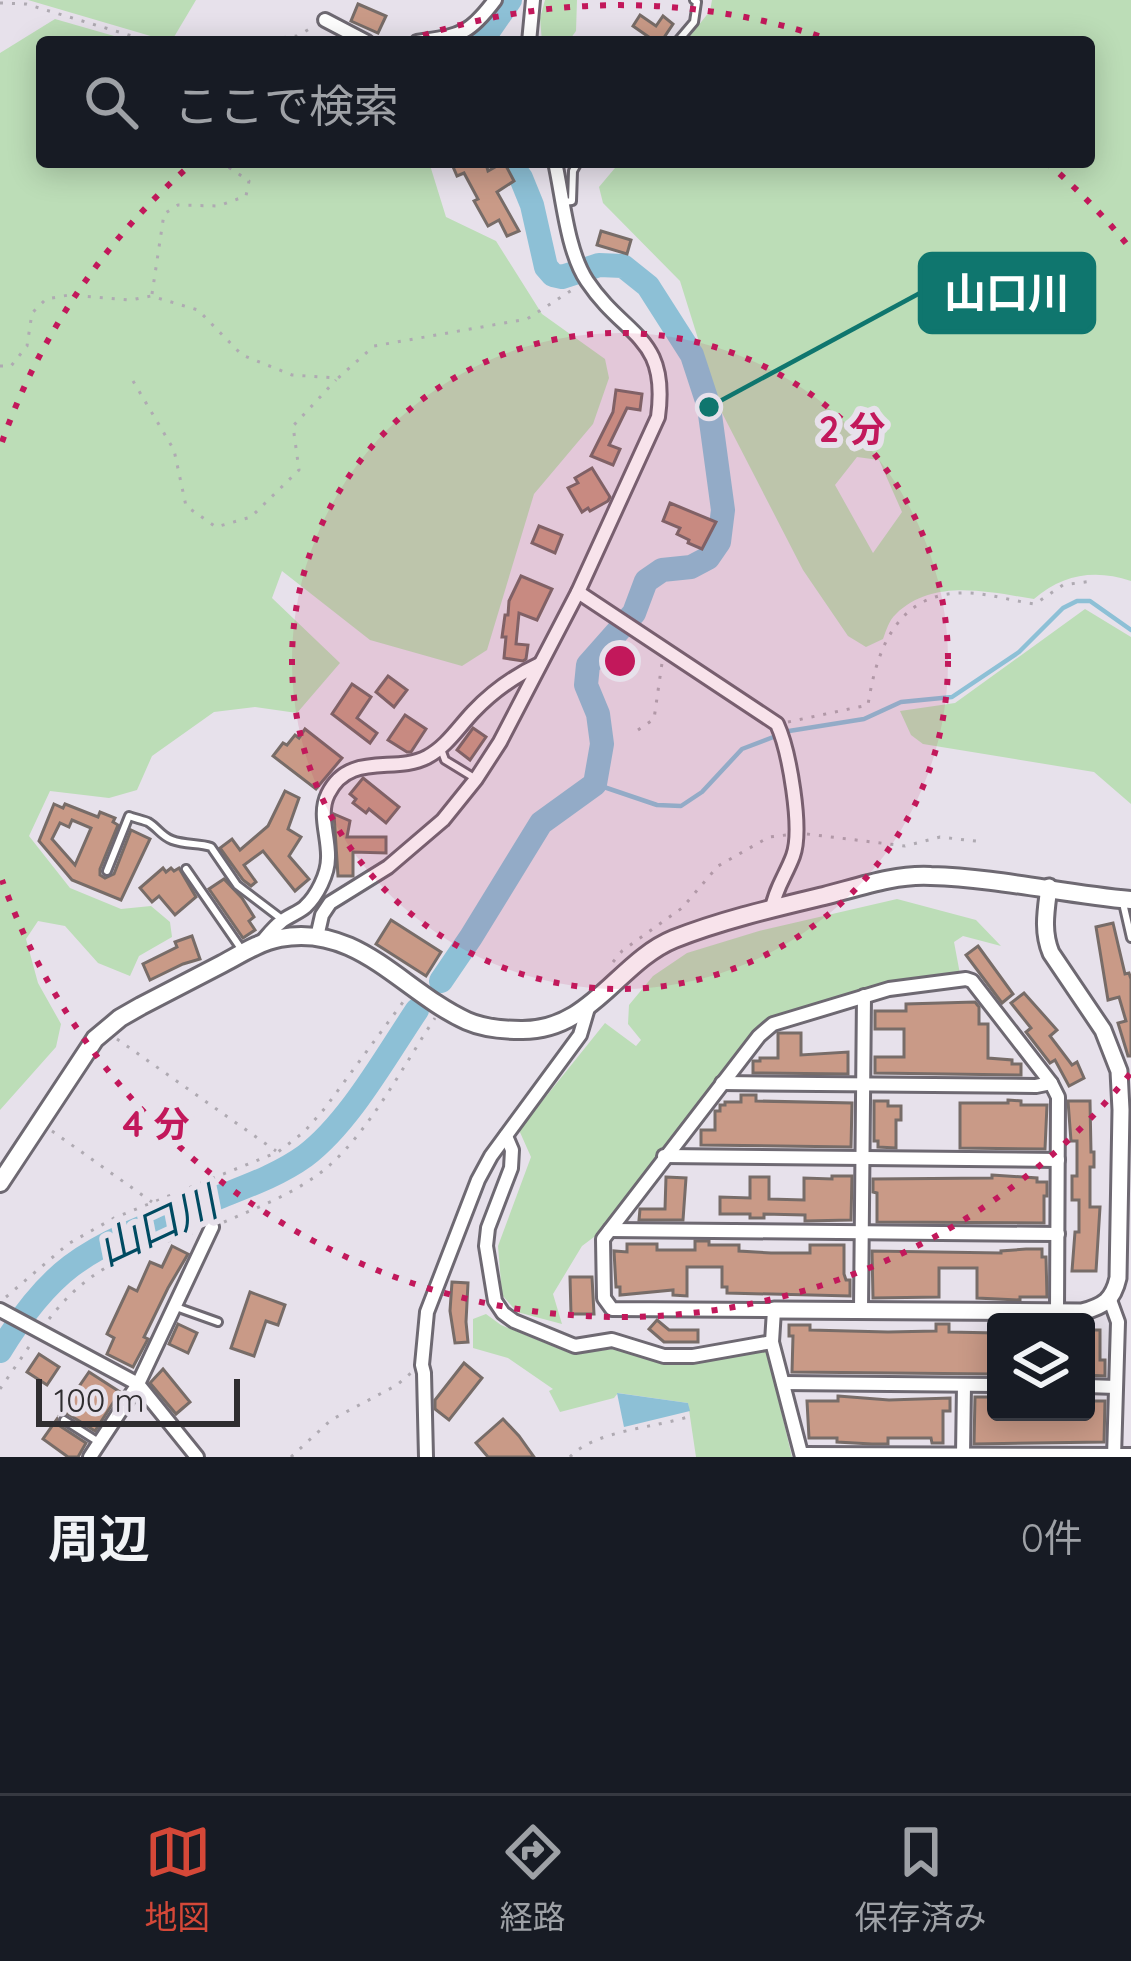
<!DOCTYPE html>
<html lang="ja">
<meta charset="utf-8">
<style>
:root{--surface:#171b24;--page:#242831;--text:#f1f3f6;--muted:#9ea1a6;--line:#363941;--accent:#d54838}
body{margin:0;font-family:Quicksand,"Noto Sans JP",sans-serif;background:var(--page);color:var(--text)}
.controls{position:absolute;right:36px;bottom:36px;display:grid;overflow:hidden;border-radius:12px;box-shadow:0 6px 30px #0003}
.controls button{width:108px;height:108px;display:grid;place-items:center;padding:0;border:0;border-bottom:3px solid var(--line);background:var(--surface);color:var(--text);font:60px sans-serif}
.scale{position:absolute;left:36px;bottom:30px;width:204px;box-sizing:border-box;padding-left:12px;border:6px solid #2f2d30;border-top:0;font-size:33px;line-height:42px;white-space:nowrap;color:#2f2d30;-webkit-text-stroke:9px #e7e1eb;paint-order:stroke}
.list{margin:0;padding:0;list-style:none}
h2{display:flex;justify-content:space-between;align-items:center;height:156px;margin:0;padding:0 48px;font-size:51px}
h2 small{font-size:39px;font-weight:400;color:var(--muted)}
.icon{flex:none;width:66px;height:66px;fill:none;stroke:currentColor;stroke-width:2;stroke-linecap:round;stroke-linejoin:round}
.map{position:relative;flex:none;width:1131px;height:1457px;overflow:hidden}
.search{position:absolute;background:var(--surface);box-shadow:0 6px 30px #0003;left:36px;right:36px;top:36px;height:132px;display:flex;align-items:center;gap:30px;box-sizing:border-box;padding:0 42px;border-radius:12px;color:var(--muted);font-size:45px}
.sheet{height:336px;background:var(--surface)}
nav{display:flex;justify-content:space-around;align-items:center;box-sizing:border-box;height:168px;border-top:3px solid var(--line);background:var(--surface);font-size:33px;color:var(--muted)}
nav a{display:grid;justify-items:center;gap:6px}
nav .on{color:var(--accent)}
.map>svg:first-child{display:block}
.green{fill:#bcddb7;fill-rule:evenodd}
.water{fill:#8dc0d6}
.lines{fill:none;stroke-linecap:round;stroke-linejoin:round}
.stream{stroke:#8dc0d6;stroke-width:4.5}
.river{stroke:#8dc0d6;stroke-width:24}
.building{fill:#c99a87;stroke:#776c68;stroke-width:3;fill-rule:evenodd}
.service-casing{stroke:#6e6972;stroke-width:12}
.minor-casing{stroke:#6e6972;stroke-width:18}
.tertiary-casing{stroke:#6e6972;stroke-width:21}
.secondary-casing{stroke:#6e6972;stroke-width:22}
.path{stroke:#afaab2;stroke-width:3;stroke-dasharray:3 9;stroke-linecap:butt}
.service{stroke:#fff;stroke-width:6}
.minor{stroke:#fff;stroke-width:12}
.tertiary{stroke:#fff;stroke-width:15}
.secondary{stroke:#fff;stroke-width:16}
.ring{fill:none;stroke:#c2185b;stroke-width:6;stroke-dasharray:6 12}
.labels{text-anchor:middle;stroke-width:12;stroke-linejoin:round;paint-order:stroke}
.water-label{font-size:42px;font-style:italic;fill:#004b62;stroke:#e7e1eb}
.centre{fill:#c2185b;stroke:#e7e1eb;stroke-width:6}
.ring-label{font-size:36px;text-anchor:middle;font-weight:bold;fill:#c2185b;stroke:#e7e1eb;stroke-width:12;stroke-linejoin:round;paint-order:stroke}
.leader{fill:none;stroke:#0f766e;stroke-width:4.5}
.callout-dot{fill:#0f766e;stroke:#e7e1eb;stroke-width:4.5}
.callout{fill:#0f766e;stroke:#0f766e;stroke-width:4.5}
.callout-label{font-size:42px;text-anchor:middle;font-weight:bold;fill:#fff}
</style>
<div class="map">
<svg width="1131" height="1457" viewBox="0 0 1131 1457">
<rect width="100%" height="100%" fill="#e7e1eb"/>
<g class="green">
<polygon points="28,0 196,0 171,42"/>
<polygon points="545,0 577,0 576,31 568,42 542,42 540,18"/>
<path d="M712,0H1131V581C1095,569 1063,574 1034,599C988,592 933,578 896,614C889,620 886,631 883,639L866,647L848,636L803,570L720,409L680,281L603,203L599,187L620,162H1089V42H685L710,11ZM857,457L879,460L902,512L873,553L835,485Z"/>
<polygon points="55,19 135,42 42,42 42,162 429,162 446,217 496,241 542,314 605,359 609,378 593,424 534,494 487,650 462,666 370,640 282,571 272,598 340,663 297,713 255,707 214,712 152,756 137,790 109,798 50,791 29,836 70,888 121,909 151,906 170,922 172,937 139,956 130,976 98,963 65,926 38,921 26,939 38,983 61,1024 56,1047 0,1110 0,53"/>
<polygon points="1085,609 1131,637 1131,804 1094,772 923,744 911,735 900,711 955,703"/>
<polygon points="897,899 976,920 1001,946 963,936 954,942 960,974 879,985 765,1023 598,1234 582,1246 553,1294 562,1324 517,1312 502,1295 498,1246 531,1157 519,1130 605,1023 636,1046 641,1040 628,1024 629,1005 653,976 687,953 759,931"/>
<polygon points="486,1314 501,1325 572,1354 614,1349 656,1361 693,1362 767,1351 792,1457 696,1457 688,1403 618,1393 614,1398 560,1412 549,1391 553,1389 508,1358 473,1348 473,1319"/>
</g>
<polygon class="water" points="617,1393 688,1403 690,1411 624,1427"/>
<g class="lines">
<polyline class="stream" points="595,784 657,805 681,806 702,792 742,749 789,731 864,719 901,702 952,697 1019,652 1063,608 1077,601 1090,601 1131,630"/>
<g class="river">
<polyline points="481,42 510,0"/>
<polyline points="441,981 471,937 541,823 595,784 602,744 598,714 586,685 588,665 634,613 646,581 662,570 691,567 708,558 719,542 723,510 709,407 692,355 648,286 623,266 599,265 562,277 553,275 546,267 532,205 521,178 509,162"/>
<path d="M0,1351C19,1320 42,1288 71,1266C114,1234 172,1216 222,1196C250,1185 280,1174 305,1156C349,1123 386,1056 417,1010"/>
</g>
</g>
<g class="building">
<polygon points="358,4 386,16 378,33 351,21"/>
<polygon points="640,15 656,26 663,16 673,24 661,42 656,42 633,26"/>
<polygon points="451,162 490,162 486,164 488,171 504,162 514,181 497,192 519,231 507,236 499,220 488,226 474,201 478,199 464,173 457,176"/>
<polygon points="601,231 631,240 627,254 597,245"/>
<polygon points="616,390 642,394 640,410 627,408 609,445 620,449 613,465 591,456 613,412"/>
<polygon points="592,468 610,497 608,501 590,511 588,508 582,512 568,488 578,483 575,478"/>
<polygon points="670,503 716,522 702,549 688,543 689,540 677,534 680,528 663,521"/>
<polygon points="539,526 562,535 555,553 532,543"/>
<polygon points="521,576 552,589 537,620 519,613 516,644 528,645 526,659 523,661 504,658 506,637 502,637 505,615 508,615 509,601"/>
<polygon points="388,676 407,690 394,707 376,692"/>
<polygon points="352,684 371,697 357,718 377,733 370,743 332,714"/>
<polygon points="405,715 426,729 411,752 407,752 388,740"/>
<polygon points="473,728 486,737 470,760 457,750"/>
<polygon points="305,729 342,758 316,789 273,756 283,743 287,745 295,735 299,738"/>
<polygon points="363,778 399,807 386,823 369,809 366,813 353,803 356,799 350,794"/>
<polygon points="285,791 299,798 288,829 301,837 289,856 309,879 295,891 263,851 244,865 256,882 251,886 243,880 220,848 232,839 240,850 268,826"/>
<path d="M54,804L63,808L65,804L98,817L100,812L115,818L113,822L118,825L100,869V875L105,878L114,874L131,830L150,839L121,900L72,880L39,841ZM72,820L91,828L75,865L52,839L60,823L69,827Z"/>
<polygon points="334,814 350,821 347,837 386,837 386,853 353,852 353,876 338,876"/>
<polygon points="163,868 166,872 171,868 174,871 179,868 196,897 175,915 159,896 152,902 140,888"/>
<polygon points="224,879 242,898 254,917 249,921 255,930 243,938 209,889"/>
<polygon points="391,920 441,952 426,976 376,944"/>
<polygon points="1113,923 1125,974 1129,973 1131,979 1131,1056 1128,1056 1118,1023 1126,1021 1119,997 1108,1000 1096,927"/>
<polygon points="192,936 200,959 183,964 150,980 143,964 177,947 175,942"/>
<polygon points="978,946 1013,994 1002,1003 966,955"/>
<polygon points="1024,993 1057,1030 1050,1036 1072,1065 1077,1062 1084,1078 1069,1086 1055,1060 1050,1063 1026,1032 1031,1028 1011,1003"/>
<polygon points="975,1002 979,1007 979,1024 988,1024 988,1058 1012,1060 1012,1064 1021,1064 1021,1075 875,1073 875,1057 904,1057 904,1029 875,1029 875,1011 906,1011 906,1004"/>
<polygon points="778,1033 801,1033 801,1055 848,1052 848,1074 753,1073 753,1061 760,1061 760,1058 778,1058"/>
<polygon points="741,1095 756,1095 756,1101 852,1103 851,1147 701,1145 701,1130 715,1130 715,1111 720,1111 720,1105 725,1105 725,1102 741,1102"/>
<polygon points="1008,1100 1021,1101 1021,1105 1047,1105 1045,1149 960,1148 960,1103 1008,1103"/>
<polygon points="874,1101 888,1101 888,1106 901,1106 901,1120 896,1120 896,1148 878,1147 878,1141 874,1141"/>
<polygon points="1068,1101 1090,1101 1091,1152 1094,1152 1094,1167 1090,1167 1090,1207 1100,1207 1096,1271 1072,1271 1075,1232 1079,1232 1079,1200 1072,1200 1072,1176 1077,1176 1077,1141 1071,1141"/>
<polygon points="992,1175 1037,1178 1037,1182 1047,1182 1047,1196 1044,1196 1044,1223 877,1222 877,1193 873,1192 873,1179 992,1178"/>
<polygon points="832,1176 852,1176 851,1220 805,1221 805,1215 764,1214 764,1218 750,1218 750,1214 720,1214 720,1197 750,1198 750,1177 769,1177 769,1199 804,1200 804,1178 832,1179"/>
<polygon points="666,1177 686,1178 683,1220 639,1220 640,1209 665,1209"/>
<polygon points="695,1241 709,1241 709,1245 739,1245 739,1251 771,1253 810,1253 810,1245 844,1245 844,1274 846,1280 850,1280 850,1296 727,1293 727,1287 722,1287 722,1267 687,1267 687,1296 673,1295 673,1290 620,1295 620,1287 616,1287 614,1251 627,1252 627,1244 657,1244 657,1250 695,1250"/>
<polygon points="172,1246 188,1254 168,1288 144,1337 148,1339 133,1367 107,1354 114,1338 107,1334 129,1287 137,1291 150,1262 162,1267"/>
<polygon points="1026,1249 1042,1249 1042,1257 1046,1257 1047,1297 1020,1297 1020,1300 977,1298 977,1268 939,1268 939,1297 873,1298 872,1251 1001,1253 1001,1251"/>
<polygon points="570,1277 592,1277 594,1314 571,1314"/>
<polygon points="452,1282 468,1283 466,1322 468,1342 455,1343 450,1311"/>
<polygon points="250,1292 285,1305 278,1325 266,1321 254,1356 231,1348"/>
<polygon points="657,1320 669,1330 698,1330 698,1342 664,1342 649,1329"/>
<polygon points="178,1324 197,1333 188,1353 169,1344"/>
<polygon points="936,1324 949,1324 949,1332 996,1333 993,1374 792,1372 793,1336 789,1336 789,1325 810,1325 810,1330 888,1332 936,1331"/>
<polygon points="1087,1330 1100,1330 1100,1360 1105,1360 1105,1376 1086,1375"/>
<polygon points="39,1354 59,1367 47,1385 27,1372"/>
<polygon points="464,1363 482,1378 449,1420 435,1409 435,1400"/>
<polygon points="163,1369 190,1402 176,1414 150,1383"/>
<polygon points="89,1372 120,1392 95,1431 68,1414 60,1414"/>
<polygon points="838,1396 889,1400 950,1398 950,1411 943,1411 943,1443 932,1443 931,1438 888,1438 888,1444 872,1444 837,1442 837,1438 809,1438 807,1401 838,1401"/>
<polygon points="975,1397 992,1397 992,1412 1086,1412 1086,1401 1105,1401 1104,1442 974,1444"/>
<polygon points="57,1419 60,1426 86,1443 78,1457 68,1457 43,1439"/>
<polygon points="503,1419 519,1436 534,1457 488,1457 476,1443"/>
</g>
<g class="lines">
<g class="service-casing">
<g id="service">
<polyline points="677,42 694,22 697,2 694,0"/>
<polyline points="564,202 572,201 573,171 578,162"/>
<polyline points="441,749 445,760 476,779"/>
<polyline points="186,869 242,950"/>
<path d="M107,871L129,816C131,817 146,821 148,822C158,828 161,836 172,840C185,845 199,843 211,847L237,885L283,920"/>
<polyline points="1123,903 1131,938"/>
<polyline points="176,1307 218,1322"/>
<polyline points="64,1420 97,1441"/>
</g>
</g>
<g class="minor-casing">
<g id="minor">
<polyline points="325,20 367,42"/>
<path d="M417,42C460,35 468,36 495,0"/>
<polyline points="529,42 533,0"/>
<path d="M578,592L777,724C789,750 803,829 793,856C786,875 775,889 772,909"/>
<path d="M317,937L322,915L330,903L388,867L443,820L476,779L500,742L578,592L658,417C669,335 625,338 587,281C567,251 563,198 555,162"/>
<path d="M262,942C268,935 274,927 281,922C288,916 298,913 305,907C317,896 328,874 328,858C329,837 318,814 328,794C349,751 395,774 427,757C446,747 458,728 473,712C493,691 514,676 540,664"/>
<polyline points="722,1083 1036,1086 1051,1083"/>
<polyline points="506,1136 512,1150 511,1168 488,1228 486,1246 495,1301 503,1313 514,1321 575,1346 612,1340 664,1356 693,1356 772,1342"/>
<polyline points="664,1156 1058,1160"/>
<polyline points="610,1230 1058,1234"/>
<polyline points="1110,1300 1118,1322 1114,1457"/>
<polyline points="0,1310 138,1384 197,1457"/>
<polyline points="861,1310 864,996"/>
<polyline points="783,1383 996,1385"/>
<polyline points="1086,1386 1116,1387"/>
<polyline points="802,1454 1131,1455"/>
<polyline points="963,1455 964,1385"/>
<polyline points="90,1457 138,1384 212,1227"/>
<polyline points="426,1457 424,1373 422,1365 427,1312 478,1180 491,1156 580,1035 588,1008"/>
<polyline points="802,1457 772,1342 774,1310 612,1309 604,1298 603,1239 759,1036 773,1024 889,989 966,979 972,981 1051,1083 1058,1097 1057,1312"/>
</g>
</g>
<g class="tertiary-casing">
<path id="tertiary" d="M774,1310L1082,1312C1104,1306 1113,1300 1118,1278L1121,1110L1119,1071L1103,1030L1051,953C1042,931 1046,911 1049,887"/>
</g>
<g class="secondary-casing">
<path id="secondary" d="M0,1183L95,1039L120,1018L141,1006C168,992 195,978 222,964C241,954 259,942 280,938C358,923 403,992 467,1021C483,1028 503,1030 521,1030C591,1031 618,962 674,939C722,920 774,908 824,896C859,887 895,874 931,876C999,878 1064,894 1131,900"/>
</g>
<g class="path">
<polyline points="0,3 26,4 152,42"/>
<polyline points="247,42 297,36 313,27"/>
<polyline points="152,294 164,214 178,205 218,206 246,196 249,181 221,162"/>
<polyline points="0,366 11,366 27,346 32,313 46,299 69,295 131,300 151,296 198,310 242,355 292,375 338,378 374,346 527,319 575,288"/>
<polyline points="133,381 174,450 186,506 216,527 251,517 299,470 293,426 336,380"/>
<path d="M788,722L868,705C877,645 900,590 969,593C991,594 1013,601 1035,604L1063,585L1092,581"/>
<polyline points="638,730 654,719 662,663"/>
<polyline points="807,834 905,846 940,837 984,842"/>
<polyline points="613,962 622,951 682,908 718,866 769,837 786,835"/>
<polyline points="117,1039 276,1151"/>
<polyline points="52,1131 152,1202"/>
<path d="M224,1222C261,1206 301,1191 331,1164C371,1128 405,1063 435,1018"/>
<polyline points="6,1297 68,1244 114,1218 278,1152 304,1132 325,1108 406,998"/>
<path d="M49,1319C91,1265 130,1254 192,1233"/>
<polyline points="0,1389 33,1341"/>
<polyline points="291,1457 331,1420 397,1385 411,1373"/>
<path d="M570,1457C595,1430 655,1428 691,1416"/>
</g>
<use href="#service" class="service"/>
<use href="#minor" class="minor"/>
<use href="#tertiary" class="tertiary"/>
<use href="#secondary" class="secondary"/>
</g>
<circle cx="620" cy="661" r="328" fill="#c2185b" fill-opacity=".12"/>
<g class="ring">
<circle cx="620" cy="661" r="328"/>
<path d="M1130 1074A656 656 0 0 1 2 880M2 442A656 656 0 0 1 194 162M406 41A656 656 0 0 1 834 41M1046 162A656 656 0 0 1 1130 248"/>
</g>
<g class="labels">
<g class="water-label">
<text transform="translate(157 1226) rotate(-25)" y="15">山口川</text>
</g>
</g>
<circle cx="620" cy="661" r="18" class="centre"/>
<g class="ring-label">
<text x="852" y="442">2 分</text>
<text x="156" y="1137">4 分</text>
</g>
<path class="leader" d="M709 407L920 293"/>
<circle class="callout-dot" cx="709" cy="407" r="12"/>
<rect class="callout" x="920" y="254" width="174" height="78" rx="12"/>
<g class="callout-label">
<text x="1007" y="308">山口川</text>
</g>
</svg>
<div class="controls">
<button><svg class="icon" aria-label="layers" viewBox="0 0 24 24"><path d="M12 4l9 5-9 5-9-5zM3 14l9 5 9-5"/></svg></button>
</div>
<div class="scale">100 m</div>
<div class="search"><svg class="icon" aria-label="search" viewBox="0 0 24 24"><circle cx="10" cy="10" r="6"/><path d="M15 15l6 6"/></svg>ここで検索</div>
</div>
<section class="sheet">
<h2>周辺<small>0件</small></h2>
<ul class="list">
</ul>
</section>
<nav>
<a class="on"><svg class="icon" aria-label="map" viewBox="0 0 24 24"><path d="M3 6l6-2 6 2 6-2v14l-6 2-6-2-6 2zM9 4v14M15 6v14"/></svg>地図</a>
<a><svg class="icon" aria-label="directions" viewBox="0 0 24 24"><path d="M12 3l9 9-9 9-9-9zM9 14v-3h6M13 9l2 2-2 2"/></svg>経路</a>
<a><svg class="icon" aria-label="saved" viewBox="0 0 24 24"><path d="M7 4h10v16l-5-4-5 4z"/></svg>保存済み</a>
</nav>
